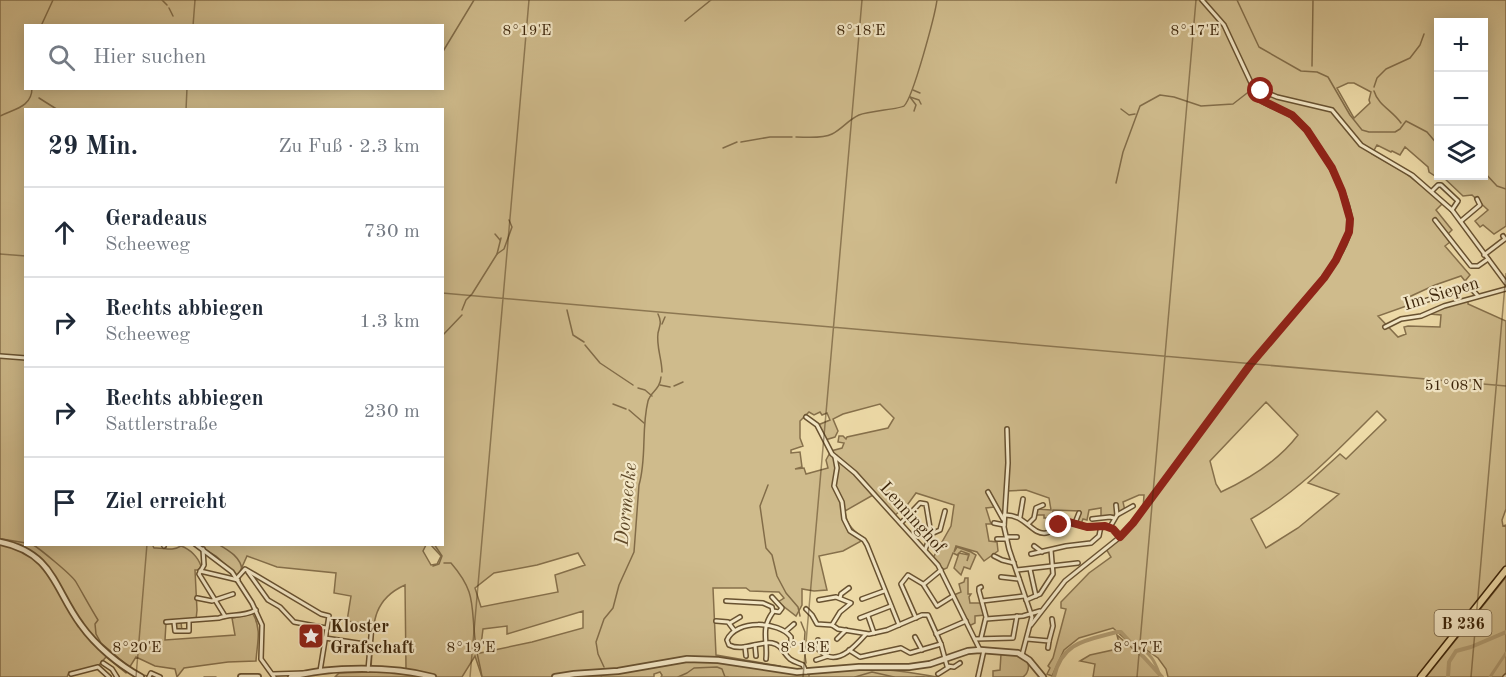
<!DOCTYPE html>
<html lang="de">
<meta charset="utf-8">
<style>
:root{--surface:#fff;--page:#f2f2f3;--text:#1f2937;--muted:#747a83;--line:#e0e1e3}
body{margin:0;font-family:"Old Standard TT",serif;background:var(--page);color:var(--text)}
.controls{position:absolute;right:18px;top:18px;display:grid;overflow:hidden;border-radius:0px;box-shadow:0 3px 15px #0003}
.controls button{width:54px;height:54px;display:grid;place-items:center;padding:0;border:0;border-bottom:2px solid var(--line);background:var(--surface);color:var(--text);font:30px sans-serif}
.stop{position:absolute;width:18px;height:18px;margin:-14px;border:4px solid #8f2418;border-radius:50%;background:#fff}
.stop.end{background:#8f2418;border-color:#fff;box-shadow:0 2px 6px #0008}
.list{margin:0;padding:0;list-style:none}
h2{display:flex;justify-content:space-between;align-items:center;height:78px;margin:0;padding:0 24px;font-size:26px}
h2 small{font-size:20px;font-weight:400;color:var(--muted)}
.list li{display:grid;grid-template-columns:39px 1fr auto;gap:18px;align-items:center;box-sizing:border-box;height:90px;padding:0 24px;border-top:2px solid var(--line)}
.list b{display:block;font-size:22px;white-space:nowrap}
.list p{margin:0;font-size:20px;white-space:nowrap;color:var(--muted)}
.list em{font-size:20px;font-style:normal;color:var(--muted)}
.icon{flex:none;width:33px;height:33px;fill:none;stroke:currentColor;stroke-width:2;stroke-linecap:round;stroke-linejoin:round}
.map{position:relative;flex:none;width:1506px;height:677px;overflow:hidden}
.search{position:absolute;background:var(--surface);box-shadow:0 3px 15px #0003;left:24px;top:24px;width:420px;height:66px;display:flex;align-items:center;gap:15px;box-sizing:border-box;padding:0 21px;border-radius:0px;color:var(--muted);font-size:22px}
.panel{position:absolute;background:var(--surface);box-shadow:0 3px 15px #0003;left:24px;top:108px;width:420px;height:438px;border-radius:0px}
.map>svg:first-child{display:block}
.green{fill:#cfbb8c;stroke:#86704b;stroke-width:1.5;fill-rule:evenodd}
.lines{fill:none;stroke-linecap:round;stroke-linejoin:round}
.stream{stroke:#826c48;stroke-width:1.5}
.canal{stroke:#b19c72;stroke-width:3}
.river{stroke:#b19c72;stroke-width:4}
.minor-casing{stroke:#685231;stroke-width:6}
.tertiary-casing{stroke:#685231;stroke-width:8}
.primary-casing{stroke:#3c250a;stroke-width:9}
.minor{stroke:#f3e7c6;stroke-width:3}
.tertiary{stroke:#f3e7c6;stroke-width:4.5}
.primary{stroke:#eddaa7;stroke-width:6}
.route{stroke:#8f2418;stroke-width:8}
.ticks{fill:none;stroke:#3c250a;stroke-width:1.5;stroke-opacity:0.45}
.labels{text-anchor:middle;stroke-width:4.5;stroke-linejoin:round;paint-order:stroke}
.shield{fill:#f3e7c6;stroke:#735f42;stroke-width:1.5}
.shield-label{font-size:16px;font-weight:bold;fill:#3c250a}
.street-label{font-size:18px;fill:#3c250a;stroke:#f3e7c6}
.poi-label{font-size:18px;font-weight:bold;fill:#3c250a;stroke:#f3e7c6;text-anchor:start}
.water-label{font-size:20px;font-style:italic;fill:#5f4929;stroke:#f3e7c6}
.ticks-label{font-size:15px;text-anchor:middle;fill:#3c250a;stroke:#f3e7c6;stroke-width:4.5;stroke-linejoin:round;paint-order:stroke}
</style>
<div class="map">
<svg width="1506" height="677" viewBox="0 0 1506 677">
<rect width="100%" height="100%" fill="#eddaa7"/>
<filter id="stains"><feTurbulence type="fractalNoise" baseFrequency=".00333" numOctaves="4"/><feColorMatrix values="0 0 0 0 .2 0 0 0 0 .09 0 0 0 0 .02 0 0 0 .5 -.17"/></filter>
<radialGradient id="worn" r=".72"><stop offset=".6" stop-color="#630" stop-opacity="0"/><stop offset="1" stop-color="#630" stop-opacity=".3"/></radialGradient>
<g class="green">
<path d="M0,0H1506V226L1494,234L1483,225L1480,227L1475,221L1488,210L1472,195L1463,196L1442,176H1484V22H1438V172L1435,176L1429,172L1428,167L1405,147L1400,155L1392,151L1391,152L1377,145L1372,154L1404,172L1443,203L1436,210L1452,230L1448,234L1434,219L1433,220L1450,242L1445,246L1470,275L1465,281L1461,276L1435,285L1409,297L1412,304L1378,316L1398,337L1406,334L1404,327L1408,326L1440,327L1441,315L1429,314L1444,306L1468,300V304L1506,321V509L1502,520L1503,526L1506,525V565L1418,677H1168L1166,669L1158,658L1142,647L1133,646L1113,628L1079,638L1064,650L1052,676L1047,674L1050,668L1048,666L1053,658L1066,609L1061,608V602L1089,573L1111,557L1106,549L1120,537L1143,509L1144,495H1139L1123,502L1125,511L1115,515L1101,517V508L1089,510L1087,520L1083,519L1081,524L1076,522L1080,511L1053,510L1052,518H1044V515H1036V509L1051,510L1049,498L1026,490L1006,491L1003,518L995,507L986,508L991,524H986L989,541L997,542L998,551L984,561L977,552L956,546L954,552L957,547L971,552L976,555L970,569L964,567L961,575L954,568L959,553L969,555L967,561L969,554L961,551L957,555L953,553L947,568L942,570L933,558L951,526L954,505L916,493L908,504L894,516L873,495L845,511C846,525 855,532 865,539L843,551L819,556L827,590L814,591L802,589V605L796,616L778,602L784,598L779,592L750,591L746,588H713L716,655L780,666L779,668C802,677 833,671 858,669C885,668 912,673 938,677H661L662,675L660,672L654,674V677H482L475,656L462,677H335L339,673L369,672C371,656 371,641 373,625L347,621L351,596L334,593L336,573L277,567L247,556L238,576L216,556L197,545H426L423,551L431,565L437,564L441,556L431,545L442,544V110H26V544H152L154,548C164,547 171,552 181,546C190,549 198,557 201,566L199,570H195L197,610L196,620L181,622L182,631H175V622L166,623L165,640L235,635L232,618L253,614C262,630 257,643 256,661L228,662L184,668L177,677L175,669L155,666L136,657L126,673L106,657L99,665L79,673L77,671L69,672L67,677H0ZM26,26H442V88H26ZM1348,83H1354L1371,92L1369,100L1370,103L1354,118L1337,88ZM1266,402L1298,435C1279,460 1249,479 1221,492L1216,484L1210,461ZM880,404L894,418L888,428L847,437L846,439L843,436H839L838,442L844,443L842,448L831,451L826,460L828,468L806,474L804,468L795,469L802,467L800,452L791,453V450L803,446L800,438V421L809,412L814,415L820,412L822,415L827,413L830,420L818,425L825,440L835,437L838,431L833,419L843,414ZM1377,411L1386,420L1346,459L1340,454L1308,483L1339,494L1298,528L1266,548L1251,519C1299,491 1338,450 1377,411ZM578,553L585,565L555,575L558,592L481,607L475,588L494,573L537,565ZM405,585L406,669L371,667C374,633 367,602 405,585ZM583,611V628L532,642L480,653L483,629L507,626V634Z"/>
<polygon points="1506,577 1506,677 1426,677"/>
<polygon points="965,578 968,578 968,594 971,594 969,597 970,603 981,603 985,615 975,616 975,623 969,626 954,595 961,592 959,584 964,582"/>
<polygon points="1117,635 1153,666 1162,677 1093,677 1095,664 1080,661 1090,655 1117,649 1119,643"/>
<path d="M1001,654H1017L1027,661C1030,666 1028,674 1023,677H993V671L1000,670Z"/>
</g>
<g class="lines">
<g class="stream">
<polyline points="162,0 167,5"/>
<polyline points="1237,0 1259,47 1301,71 1317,72 1328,77 1350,115 1362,130 1369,132 1395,132 1400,129 1406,121 1427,132 1438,145"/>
<polyline points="169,8 173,16"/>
<polyline points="685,21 711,0"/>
<polyline points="41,26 53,0"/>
<polyline points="442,53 474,0"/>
<polyline points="1312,66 1313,0"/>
<polyline points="1374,87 1377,78 1386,69 1410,58 1420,45 1424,34"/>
<polyline points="913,90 920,93"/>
<path d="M1374,91C1378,105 1393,111 1401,123"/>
<polyline points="910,97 916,105 914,111"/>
<polyline points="910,97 919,100 921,104"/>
<polyline points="39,98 58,110"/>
<polyline points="1121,109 1129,115 1135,114"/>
<path d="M0,116C14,109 32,107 32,88"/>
<path d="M796,137C807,137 822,139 832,134C842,129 848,120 859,115C869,111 900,109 904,106C913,98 935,15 937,0"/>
<polyline points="741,142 770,137 792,137"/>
<polyline points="723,148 737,142"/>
<polyline points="1484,172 1497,186 1506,189"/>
<polyline points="1116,183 1123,152 1140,106 1160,95 1174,97 1201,106 1233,104 1251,90"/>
<polyline points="495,234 500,240"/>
<polyline points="497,254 501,238"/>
<polyline points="462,310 466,300 472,294 497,254 504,249 512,227 509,220"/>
<polyline points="567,310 573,335 584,342"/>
<path d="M658,314C662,322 660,325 658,333C656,346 662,359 662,372"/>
<polyline points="662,324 665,317"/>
<polyline points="442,336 462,315"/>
<polyline points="585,345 600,363 633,385"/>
<polyline points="660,385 670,387"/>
<polyline points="674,386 683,382"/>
<polyline points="638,388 645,390 652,396"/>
<polyline points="613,404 626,409"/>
<polyline points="629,410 644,423"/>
<polyline points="768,485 760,506 766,548 772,555 777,576 786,593 798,607 800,616"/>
<polyline points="2,539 26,543"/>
<path d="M32,544C40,549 72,575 76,582C83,594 90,607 98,620L95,624L96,634L101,643L128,666"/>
<path d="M218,544C228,550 241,557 242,570"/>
<path d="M444,563H451C476,592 471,604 475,639C476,652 480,664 482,677"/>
<polyline points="433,566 439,564 442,556 434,544"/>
<polyline points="801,622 805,632 804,647 806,663"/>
<path d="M604,667L598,654L596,642L604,619L613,608L619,585L634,552L639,485C647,458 641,429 648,401C651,391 660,390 661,377"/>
<polyline points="142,675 155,677"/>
<polyline points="809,675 809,677"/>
<polyline points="204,677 216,677"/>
<polyline points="601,677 602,675"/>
<polyline points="678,677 687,673 694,668 717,667 722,669 725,677 728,677"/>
<polyline points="855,677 872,672 894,677"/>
<polyline points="916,677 924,677"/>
</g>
<g class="canal">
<path d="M1136,647C1150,651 1155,662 1159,673"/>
<polyline points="1490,677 1506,653"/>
</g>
<g class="river">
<path d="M1054,677C1062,641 1088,640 1117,632H1121L1162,677"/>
<polyline points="1448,677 1449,662 1456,651 1471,647 1506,632"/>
</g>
<g class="minor-casing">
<g id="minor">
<polyline points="1202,0 1224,25 1253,87 1277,97 1332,110 1361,145 1412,175 1452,210 1506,283"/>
<polyline points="1432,191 1438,185 1441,185 1458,201 1452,210"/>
<polyline points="1435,220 1471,266 1478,266 1488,259"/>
<polyline points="1461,221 1480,205 1477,199"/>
<polyline points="1484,255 1505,239 1503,236"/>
<polyline points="1411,305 1470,287 1478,296"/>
<polyline points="1385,327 1401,319 1421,316 1444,306 1506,289"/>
<polyline points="0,356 26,358"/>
<polyline points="806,417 817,425 832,454 855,473 938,565 980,650"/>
<polyline points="1007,429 1008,463 1004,527 1009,549 1032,617 1022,655"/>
<polyline points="835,457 837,468 834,486 842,502 844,519 850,531 864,540 867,545 899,625"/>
<polyline points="988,492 1003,519"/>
<polyline points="1116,505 1117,515"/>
<path d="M1004,515C1026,514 1031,535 1046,533C1053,532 1056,526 1062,523C1071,520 1077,526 1086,527C1094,529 1101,524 1109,527C1114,529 1117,532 1120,537"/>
<polyline points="1020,517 1023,499"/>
<polyline points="1053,518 1059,525"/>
<polyline points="1092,519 1110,517 1114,518"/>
<polyline points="901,523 920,503 926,504 931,534 925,550"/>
<polyline points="994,523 1004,525"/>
<polyline points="1075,523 1079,513"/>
<polyline points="1028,524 1034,518 1036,508 1043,505"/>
<polyline points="1110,527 1117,515 1133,506"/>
<polyline points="931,534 940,530 945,511"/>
<polyline points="1007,537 1017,537"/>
<polyline points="997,539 1007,539"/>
<polyline points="163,544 164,546"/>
<polyline points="195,544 232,572 252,603 262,625 261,659 274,677"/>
<polyline points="1034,546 1042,552"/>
<polyline points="203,549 204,565 199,574 225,616"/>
<polyline points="1031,554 1066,546 1091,543 1099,536 1101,526"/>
<polyline points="994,556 1002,560 1014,563"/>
<polyline points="1030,569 1036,596"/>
<polyline points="1017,570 1078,563"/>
<polyline points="200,571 238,580"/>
<polyline points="248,572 268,600 280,607 294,622 326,628"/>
<polyline points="1001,577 1019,579"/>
<polyline points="237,578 245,569 321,614 329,616 320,671"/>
<polyline points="924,584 941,570"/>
<polyline points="772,597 782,608 779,612 773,611"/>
<polyline points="197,598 212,601 233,594"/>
<polyline points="840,598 841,594 849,588"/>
<polyline points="862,599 884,591"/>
<polyline points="819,600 836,597 851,603 840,612 832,625"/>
<polyline points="1026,600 1040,594 1053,574 1051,550"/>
<path d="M726,601L763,603L772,607L773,612C760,630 768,639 766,659"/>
<polyline points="982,601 1024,596"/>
<polyline points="806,609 812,615 817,624 832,625 838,629 869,634 887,630 922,615 928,615 941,644 947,666 954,667 960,663"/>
<polyline points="868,616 874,633"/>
<polyline points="860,618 891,606"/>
<polyline points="916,618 901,584 908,575 923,584 937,606 953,596"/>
<polyline points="986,619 1023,616 1040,611"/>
<polyline points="716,621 728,622 734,630"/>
<path d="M166,622L219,618C232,613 241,618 256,610"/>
<polyline points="174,622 175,631 189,631 189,621"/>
<polyline points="730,623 740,617"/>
<path d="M1031,625L1065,581L1120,537L1133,523L1250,365L1324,278C1334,263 1347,246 1350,228C1354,201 1316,135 1295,118C1283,108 1260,105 1252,92L1253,87"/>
<polyline points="786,631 794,624"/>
<polyline points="936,634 966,621"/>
<polyline points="915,637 922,650"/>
<polyline points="325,638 371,645"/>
<polyline points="981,638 986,617 979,591 979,588 981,587"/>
<polyline points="837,639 846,630"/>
<polyline points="975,639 1013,638 1017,616"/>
<polyline points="1027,639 1049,641 1048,648"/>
<path d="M818,640V649C821,651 823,654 827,656C842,662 857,644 866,634"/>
<polyline points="1049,641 1053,626 1052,619"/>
<polyline points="755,645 756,656"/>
<polyline points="745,647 746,656"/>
<path d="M784,650L791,643V637C779,621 736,619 727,640L729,645C743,652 758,641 772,643C782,645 783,653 790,659C794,662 799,663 803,665L806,672"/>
<polyline points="849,650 860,657 901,648 910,653 941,644"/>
<polyline points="816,660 828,656"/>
<polyline points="103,663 112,669 117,677"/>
<polyline points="368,670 372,625"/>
<polyline points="71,674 98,667 109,677"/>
<polyline points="273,674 305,673"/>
<polyline points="938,674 949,667"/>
<polyline points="149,677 151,673 160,677"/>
<polyline points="978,677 984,650"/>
<polyline points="1505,677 1506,676"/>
</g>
</g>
<g class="tertiary-casing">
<g id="tertiary">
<path d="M0,542C54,553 54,589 81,625C96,646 119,665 141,677"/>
<polyline points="241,677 258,677"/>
<path d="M291,677C330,666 393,666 433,677"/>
<polyline points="555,677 574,674 618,671 687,659 718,660 797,672 859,667 909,667 930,664 968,651 980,650 1018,653 1029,660 1043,677"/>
</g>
</g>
<g class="primary-casing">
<polyline id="primary" points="1421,677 1506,570"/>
</g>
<use href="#minor" class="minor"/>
<use href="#tertiary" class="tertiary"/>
<use href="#primary" class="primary"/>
</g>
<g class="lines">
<polyline class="route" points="1059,525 1069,522 1087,527 1105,526 1113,529 1120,537 1133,523 1250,365 1324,278 1336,260 1349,232 1350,219 1342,191 1332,168 1307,130 1292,115 1257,98 1252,92 1253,87 1261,91"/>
</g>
<path class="ticks" d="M193,26L195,0M186,110L187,88M0,254L26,256M442,293L1506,386M136,677L147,544M470,677L529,0M803,677L862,0M1137,677L1196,0M1471,677L1506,273"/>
<defs>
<g id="sight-square" transform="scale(1.35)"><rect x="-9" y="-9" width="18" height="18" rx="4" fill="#8f2418" stroke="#f3e7c6"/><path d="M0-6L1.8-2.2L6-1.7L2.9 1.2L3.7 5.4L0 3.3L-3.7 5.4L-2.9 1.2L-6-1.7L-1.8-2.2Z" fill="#fff"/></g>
</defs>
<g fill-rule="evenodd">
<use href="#sight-square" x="311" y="636"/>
</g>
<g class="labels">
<rect class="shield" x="1434.5" y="610" width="57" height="26" rx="4.5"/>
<g class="shield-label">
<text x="1463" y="629">B 236</text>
</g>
<g class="street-label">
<text transform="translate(1441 293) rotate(-17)" y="6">Im Siepen</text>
<text transform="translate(913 517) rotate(48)" y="6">Lenninghof</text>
</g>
<g class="poi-label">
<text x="330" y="632">Kloster<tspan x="330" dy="21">Grafschaft</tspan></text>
</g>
<g class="water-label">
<text transform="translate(625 504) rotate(-84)" y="7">Dormecke</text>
</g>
</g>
<g class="ticks-label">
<text x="527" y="35">8°19'E</text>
<text x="861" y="35">8°18'E</text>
<text x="1195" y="35">8°17'E</text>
<text x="1454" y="390">51°08'N</text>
<text x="137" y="652">8°20'E</text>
<text x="471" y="652">8°19'E</text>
<text x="805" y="652">8°18'E</text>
<text x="1138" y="652">8°17'E</text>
</g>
<rect width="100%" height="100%" filter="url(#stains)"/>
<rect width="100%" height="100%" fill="url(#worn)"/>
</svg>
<div class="controls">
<button>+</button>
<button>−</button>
<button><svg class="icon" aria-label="layers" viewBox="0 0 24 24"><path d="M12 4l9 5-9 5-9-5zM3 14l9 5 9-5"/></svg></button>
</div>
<div class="stop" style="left:1261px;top:91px"></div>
<div class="stop end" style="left:1059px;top:525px"></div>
<div class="search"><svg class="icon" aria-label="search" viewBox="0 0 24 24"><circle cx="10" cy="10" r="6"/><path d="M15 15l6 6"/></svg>Hier suchen</div>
<section class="panel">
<h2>29 Min.<small>Zu Fuß · 2.3 km</small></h2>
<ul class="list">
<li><svg class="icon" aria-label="ahead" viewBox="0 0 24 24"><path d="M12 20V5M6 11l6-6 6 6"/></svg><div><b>Geradeaus</b><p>Scheeweg</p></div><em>730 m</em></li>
<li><svg class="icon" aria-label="right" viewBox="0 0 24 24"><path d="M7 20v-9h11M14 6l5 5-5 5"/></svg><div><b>Rechts abbiegen</b><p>Scheeweg</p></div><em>1.3 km</em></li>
<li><svg class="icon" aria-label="right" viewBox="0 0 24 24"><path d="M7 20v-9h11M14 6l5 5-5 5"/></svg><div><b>Rechts abbiegen</b><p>Sattlerstraße</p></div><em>230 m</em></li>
<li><svg class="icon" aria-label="arrive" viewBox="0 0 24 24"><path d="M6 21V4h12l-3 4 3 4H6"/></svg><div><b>Ziel erreicht</b></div></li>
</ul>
</section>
</div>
